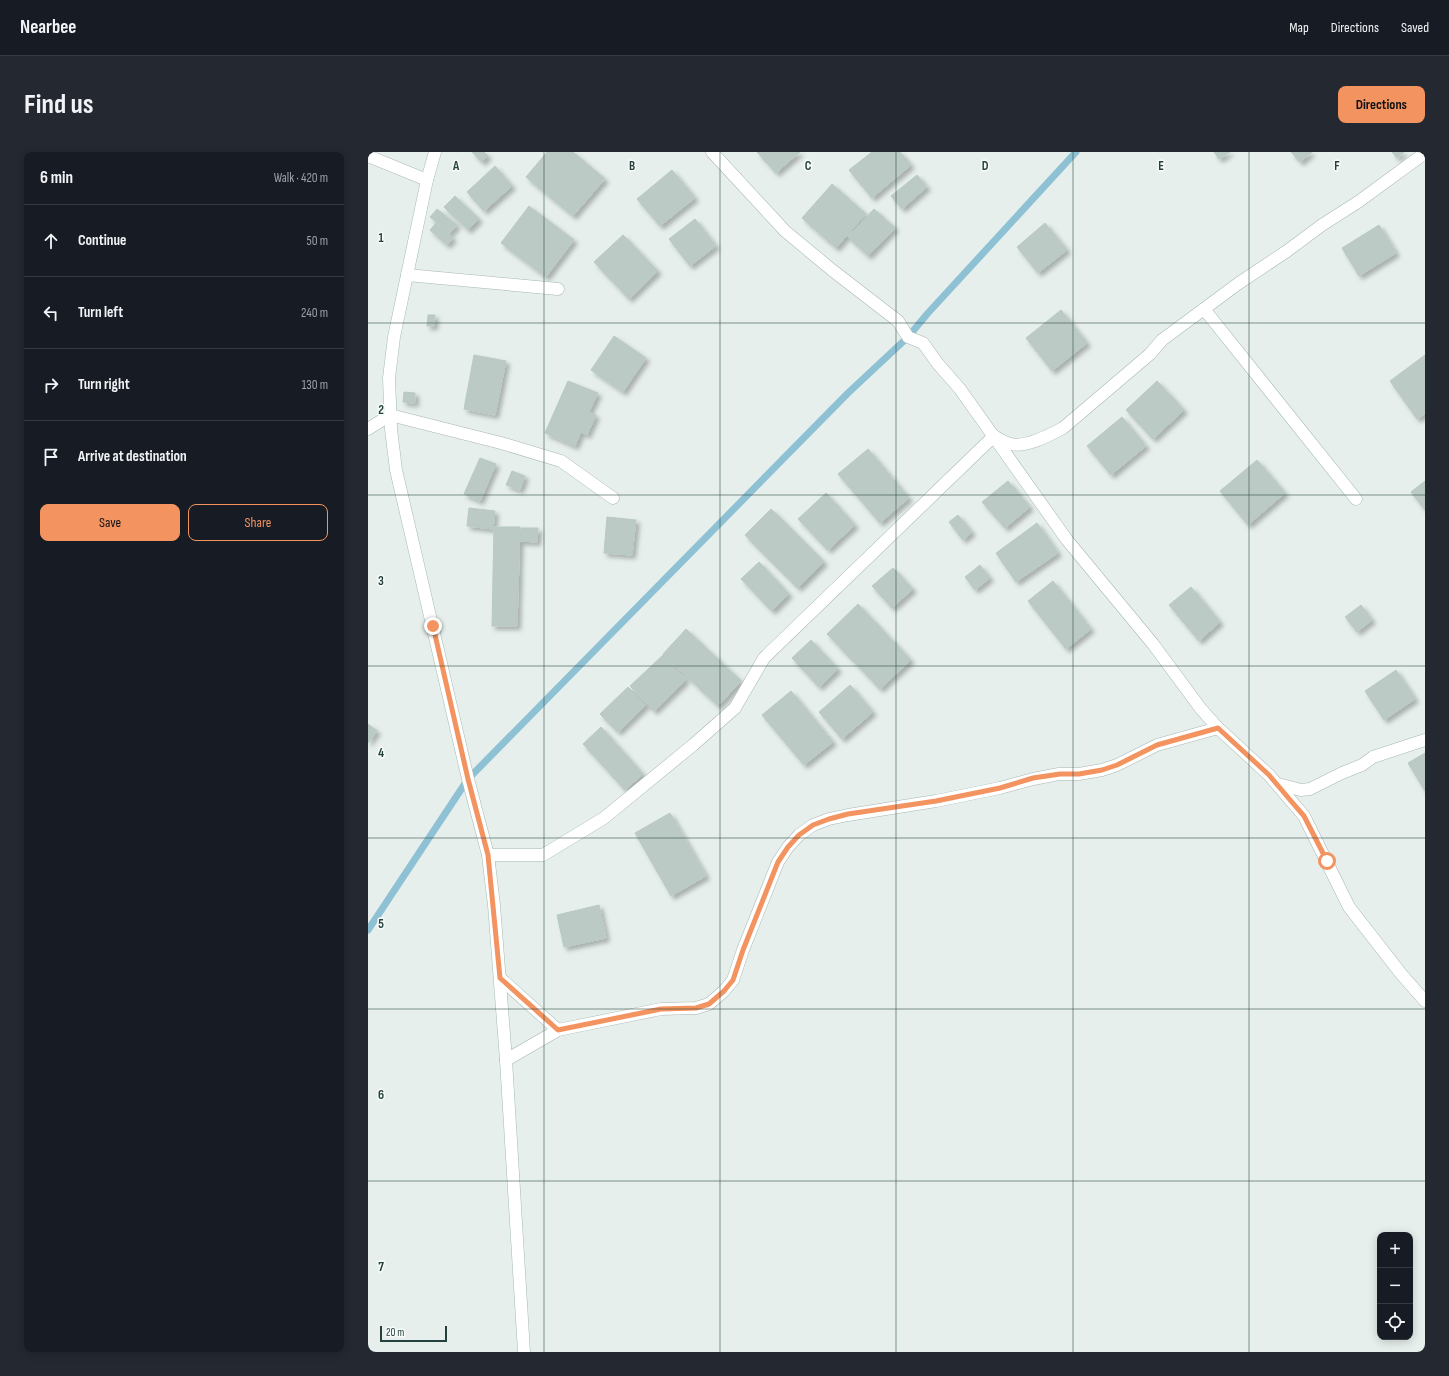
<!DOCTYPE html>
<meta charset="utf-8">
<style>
:root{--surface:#171b24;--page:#242831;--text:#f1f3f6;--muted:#9ea1a6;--line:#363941;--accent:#f39360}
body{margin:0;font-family:"Sofia Sans Condensed",sans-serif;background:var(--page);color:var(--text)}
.controls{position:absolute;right:12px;bottom:12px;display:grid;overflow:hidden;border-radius:8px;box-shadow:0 2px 10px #0003}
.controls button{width:36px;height:36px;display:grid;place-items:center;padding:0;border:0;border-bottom:1px solid var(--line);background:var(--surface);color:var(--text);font:20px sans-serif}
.scale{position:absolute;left:12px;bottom:10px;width:67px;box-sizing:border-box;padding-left:4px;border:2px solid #24413d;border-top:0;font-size:11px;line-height:14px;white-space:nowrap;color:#24413d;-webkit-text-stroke:3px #f7fbf9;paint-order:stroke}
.stop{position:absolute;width:12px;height:12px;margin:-9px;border:3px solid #f39360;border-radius:50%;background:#fff}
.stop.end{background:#f39360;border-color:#fff;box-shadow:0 1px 4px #0008}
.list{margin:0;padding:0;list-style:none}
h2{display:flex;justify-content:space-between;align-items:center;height:52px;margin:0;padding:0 16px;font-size:17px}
h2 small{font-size:13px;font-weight:400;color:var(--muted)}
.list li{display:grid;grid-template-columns:26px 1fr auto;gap:12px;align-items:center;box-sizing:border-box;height:72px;padding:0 16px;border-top:1px solid var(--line)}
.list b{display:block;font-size:15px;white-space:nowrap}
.list em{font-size:13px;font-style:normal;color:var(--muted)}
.actions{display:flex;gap:8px;padding:12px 16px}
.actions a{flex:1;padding:9px 0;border:1px solid var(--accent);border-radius:8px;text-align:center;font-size:14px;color:var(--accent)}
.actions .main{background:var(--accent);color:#111}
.icon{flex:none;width:22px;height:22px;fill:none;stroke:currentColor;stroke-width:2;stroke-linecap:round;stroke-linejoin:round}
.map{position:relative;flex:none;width:1057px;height:1200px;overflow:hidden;border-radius:8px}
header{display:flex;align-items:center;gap:24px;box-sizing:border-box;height:56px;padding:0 20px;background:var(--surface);border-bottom:1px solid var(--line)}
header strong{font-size:19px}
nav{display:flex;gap:22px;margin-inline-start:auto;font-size:14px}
.intro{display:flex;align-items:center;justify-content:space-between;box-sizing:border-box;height:96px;padding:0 24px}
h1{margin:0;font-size:28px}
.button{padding:10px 18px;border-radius:8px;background:var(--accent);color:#111;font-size:14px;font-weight:700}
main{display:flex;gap:24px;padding:0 24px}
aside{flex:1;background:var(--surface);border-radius:8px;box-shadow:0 2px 10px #0003}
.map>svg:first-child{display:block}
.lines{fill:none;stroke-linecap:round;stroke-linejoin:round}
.stream{stroke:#8ec1d3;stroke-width:7}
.building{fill:#bbcac5;stroke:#b8c9c3;filter:url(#shadow)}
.minor-casing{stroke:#a8b7b4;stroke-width:13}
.secondary-casing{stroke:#a4bbb5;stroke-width:13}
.minor{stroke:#fff;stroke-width:12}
.secondary{stroke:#fff;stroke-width:12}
.route{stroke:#f39360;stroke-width:5}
.grid{fill:none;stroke:#24413d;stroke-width:1;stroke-opacity:0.55}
.grid-label{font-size:13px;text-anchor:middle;font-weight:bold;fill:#24413d;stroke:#f7fbf9;stroke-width:3;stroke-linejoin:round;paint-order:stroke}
</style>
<header>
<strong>Nearbee</strong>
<nav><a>Map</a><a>Directions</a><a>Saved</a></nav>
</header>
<div class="intro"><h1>Find us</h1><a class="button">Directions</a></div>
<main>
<aside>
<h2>6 min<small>Walk · 420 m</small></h2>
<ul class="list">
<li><svg class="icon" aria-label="ahead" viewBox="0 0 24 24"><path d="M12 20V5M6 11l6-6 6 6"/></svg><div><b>Continue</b></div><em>50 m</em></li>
<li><svg class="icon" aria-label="left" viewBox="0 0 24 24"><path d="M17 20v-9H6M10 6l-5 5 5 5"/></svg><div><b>Turn left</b></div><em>240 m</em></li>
<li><svg class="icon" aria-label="right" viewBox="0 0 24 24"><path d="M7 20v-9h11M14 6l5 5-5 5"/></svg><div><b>Turn right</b></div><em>130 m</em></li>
<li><svg class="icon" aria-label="arrive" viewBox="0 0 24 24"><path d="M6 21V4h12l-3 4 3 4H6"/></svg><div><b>Arrive at destination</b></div></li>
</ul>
<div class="actions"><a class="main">Save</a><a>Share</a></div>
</aside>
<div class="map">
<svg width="1057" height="1200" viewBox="0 0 1057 1200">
<defs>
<filter id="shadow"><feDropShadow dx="3.5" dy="3.5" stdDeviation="2" flood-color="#0004"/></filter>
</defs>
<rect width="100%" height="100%" fill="#e6efec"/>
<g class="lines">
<polyline class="stream" points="0,778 100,627 480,241 540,185 560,161 708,0"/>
</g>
<g class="building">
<polygon points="104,0 116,0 120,4 114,10"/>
<polygon points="179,0 205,0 237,27 205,64 158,25"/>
<polygon points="389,0 432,0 408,21"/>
<polygon points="504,0 532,0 543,13 504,46 481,18"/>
<polygon points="846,0 862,0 851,7"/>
<polygon points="923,0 944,0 932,10"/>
<polygon points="1024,0 1036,0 1029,6"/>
<polygon points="127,14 144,34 116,59 99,40"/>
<polygon points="304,18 327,46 292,74 269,47"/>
<polygon points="549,23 559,35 534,57 523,44"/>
<polygon points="464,32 498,62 468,96 434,66"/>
<polygon points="87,44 111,67 100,78 76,55"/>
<polygon points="161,54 206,88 178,125 133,91"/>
<polygon points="69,57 89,73 82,81 62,65"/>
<polygon points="506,57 527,76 500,104 480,85"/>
<polygon points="327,67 348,94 322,114 301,87"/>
<polygon points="68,71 85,86 79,93 62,78"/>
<polygon points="677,71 699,98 670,121 649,95"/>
<polygon points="1011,73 1028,101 991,124 974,96"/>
<polygon points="255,83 290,119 261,147 226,110"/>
<polygon points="693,158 719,191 684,219 658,186"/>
<polygon points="60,163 67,163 66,174 59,174"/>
<polygon points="246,184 278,206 255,240 223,218"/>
<polygon points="106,203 138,209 127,263 96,257"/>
<polygon points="1057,203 1057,262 1049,267 1022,229"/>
<polygon points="200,229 230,241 221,260 228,263 219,283 213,280 207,294 177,281"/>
<polygon points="789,229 816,258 785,287 758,258"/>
<polygon points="36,240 47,241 47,251 35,250"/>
<polygon points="754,265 778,294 743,323 719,294"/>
<polygon points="500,297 541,346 512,371 470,322"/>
<polygon points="112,306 128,312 112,349 96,342"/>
<polygon points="889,308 917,341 880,373 852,339"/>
<polygon points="144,319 157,324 152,338 138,333"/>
<polygon points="640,329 662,355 637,376 614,350"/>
<polygon points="1057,329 1057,358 1043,340"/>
<polygon points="458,341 487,373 460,398 430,367"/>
<polygon points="101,356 127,359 125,377 99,374"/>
<polygon points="403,357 456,410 430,436 377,383"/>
<polygon points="590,363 604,380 595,388 581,370"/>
<polygon points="239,365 268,368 264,403 236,401"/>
<polygon points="669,371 690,401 648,430 628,401"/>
<polygon points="126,375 152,375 149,474 124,474"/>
<polygon points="153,376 170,376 169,390 152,389"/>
<polygon points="391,410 421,442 404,459 373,427"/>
<polygon points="612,413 622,426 607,438 597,425"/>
<polygon points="525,416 545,437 524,456 504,434"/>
<polygon points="685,429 723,477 698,497 660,449"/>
<polygon points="823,435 852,470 831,489 801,453"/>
<polygon points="490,452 543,508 512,537 459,482"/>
<polygon points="993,453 1004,468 989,480 977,465"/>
<polygon points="318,477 373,529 350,554 295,502"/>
<polygon points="443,488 470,517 451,535 424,506"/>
<polygon points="295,503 318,528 286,559 262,534"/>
<polygon points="1028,518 1047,547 1016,568 997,539"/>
<polygon points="482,533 505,560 474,587 451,560"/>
<polygon points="260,535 278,553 250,580 232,562"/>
<polygon points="423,539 465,590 436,613 394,563"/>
<polygon points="0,572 9,579 0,591"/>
<polygon points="233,575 275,622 257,638 215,592"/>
<polygon points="1057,601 1057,639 1040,611"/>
<polygon points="302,661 338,724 303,744 267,681"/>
<polygon points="231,753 238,786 196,795 189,763"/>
</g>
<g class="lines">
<g class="minor-casing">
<g id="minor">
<polyline points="344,0 417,79 464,118 530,169 540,185 555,191 570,212 592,237 699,388 785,492 833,557 850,576 901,623 936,664 981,755 1034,823 1057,849"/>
<polyline points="0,4 59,28"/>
<polyline points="39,123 190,137"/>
<polyline points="836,157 988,347"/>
<polyline points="0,277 22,263 133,291 193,309 245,346"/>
<polyline points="910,632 933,638 942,637 974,621 994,613 1005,605 1057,588"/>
<path d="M120,703H175L236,666L325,593L367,556L396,506L626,284C631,287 637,291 643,292C658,296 682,283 695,276L782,202L794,188L871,131L919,99L954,73L990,50L1057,1"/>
<polyline points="132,826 190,878"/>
<polyline points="138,908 190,878 293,857 328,856 341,852 356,839 365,828 375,798 410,710 420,695 431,683 445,673 461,667 480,663 568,649 632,636 665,627 691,622 711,622 734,618 749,613 789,593 850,576"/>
</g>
</g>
<g class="secondary-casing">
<polyline id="secondary" points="67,0 59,28 26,185 21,226 23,277 28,318 100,627 120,703 126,753 138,908 156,1200"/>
</g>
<use href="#minor" class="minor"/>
<use href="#secondary" class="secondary"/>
</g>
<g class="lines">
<polyline class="route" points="65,474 100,627 120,703 132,826 190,878 293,857 328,856 341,852 356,839 365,828 375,798 410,710 420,695 431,683 445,673 461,667 480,662 568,649 632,636 665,626 692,622 711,622 734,618 749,613 789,593 850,576 901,623 923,649 936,664 959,709"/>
</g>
<path class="grid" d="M176,0V1200M352,0V1200M528,0V1200M705,0V1200M881,0V1200M0,171H1057M0,343H1057M0,514H1057M0,686H1057M0,857H1057M0,1029H1057"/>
<g class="grid-label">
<text x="88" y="18">A</text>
<text x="264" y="18">B</text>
<text x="440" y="18">C</text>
<text x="617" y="18">D</text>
<text x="793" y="18">E</text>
<text x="969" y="18">F</text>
<text x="13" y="90">1</text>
<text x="13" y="262">2</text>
<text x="13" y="433">3</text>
<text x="13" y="605">4</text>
<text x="13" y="776">5</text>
<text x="13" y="947">6</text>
<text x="13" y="1119">7</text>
</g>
</svg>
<div class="controls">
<button>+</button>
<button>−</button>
<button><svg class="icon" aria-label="locate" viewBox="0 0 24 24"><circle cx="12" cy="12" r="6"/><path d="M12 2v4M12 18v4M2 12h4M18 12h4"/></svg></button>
</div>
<div class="scale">20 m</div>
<div class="stop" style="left:959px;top:709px"></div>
<div class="stop end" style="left:65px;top:474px"></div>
</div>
</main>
